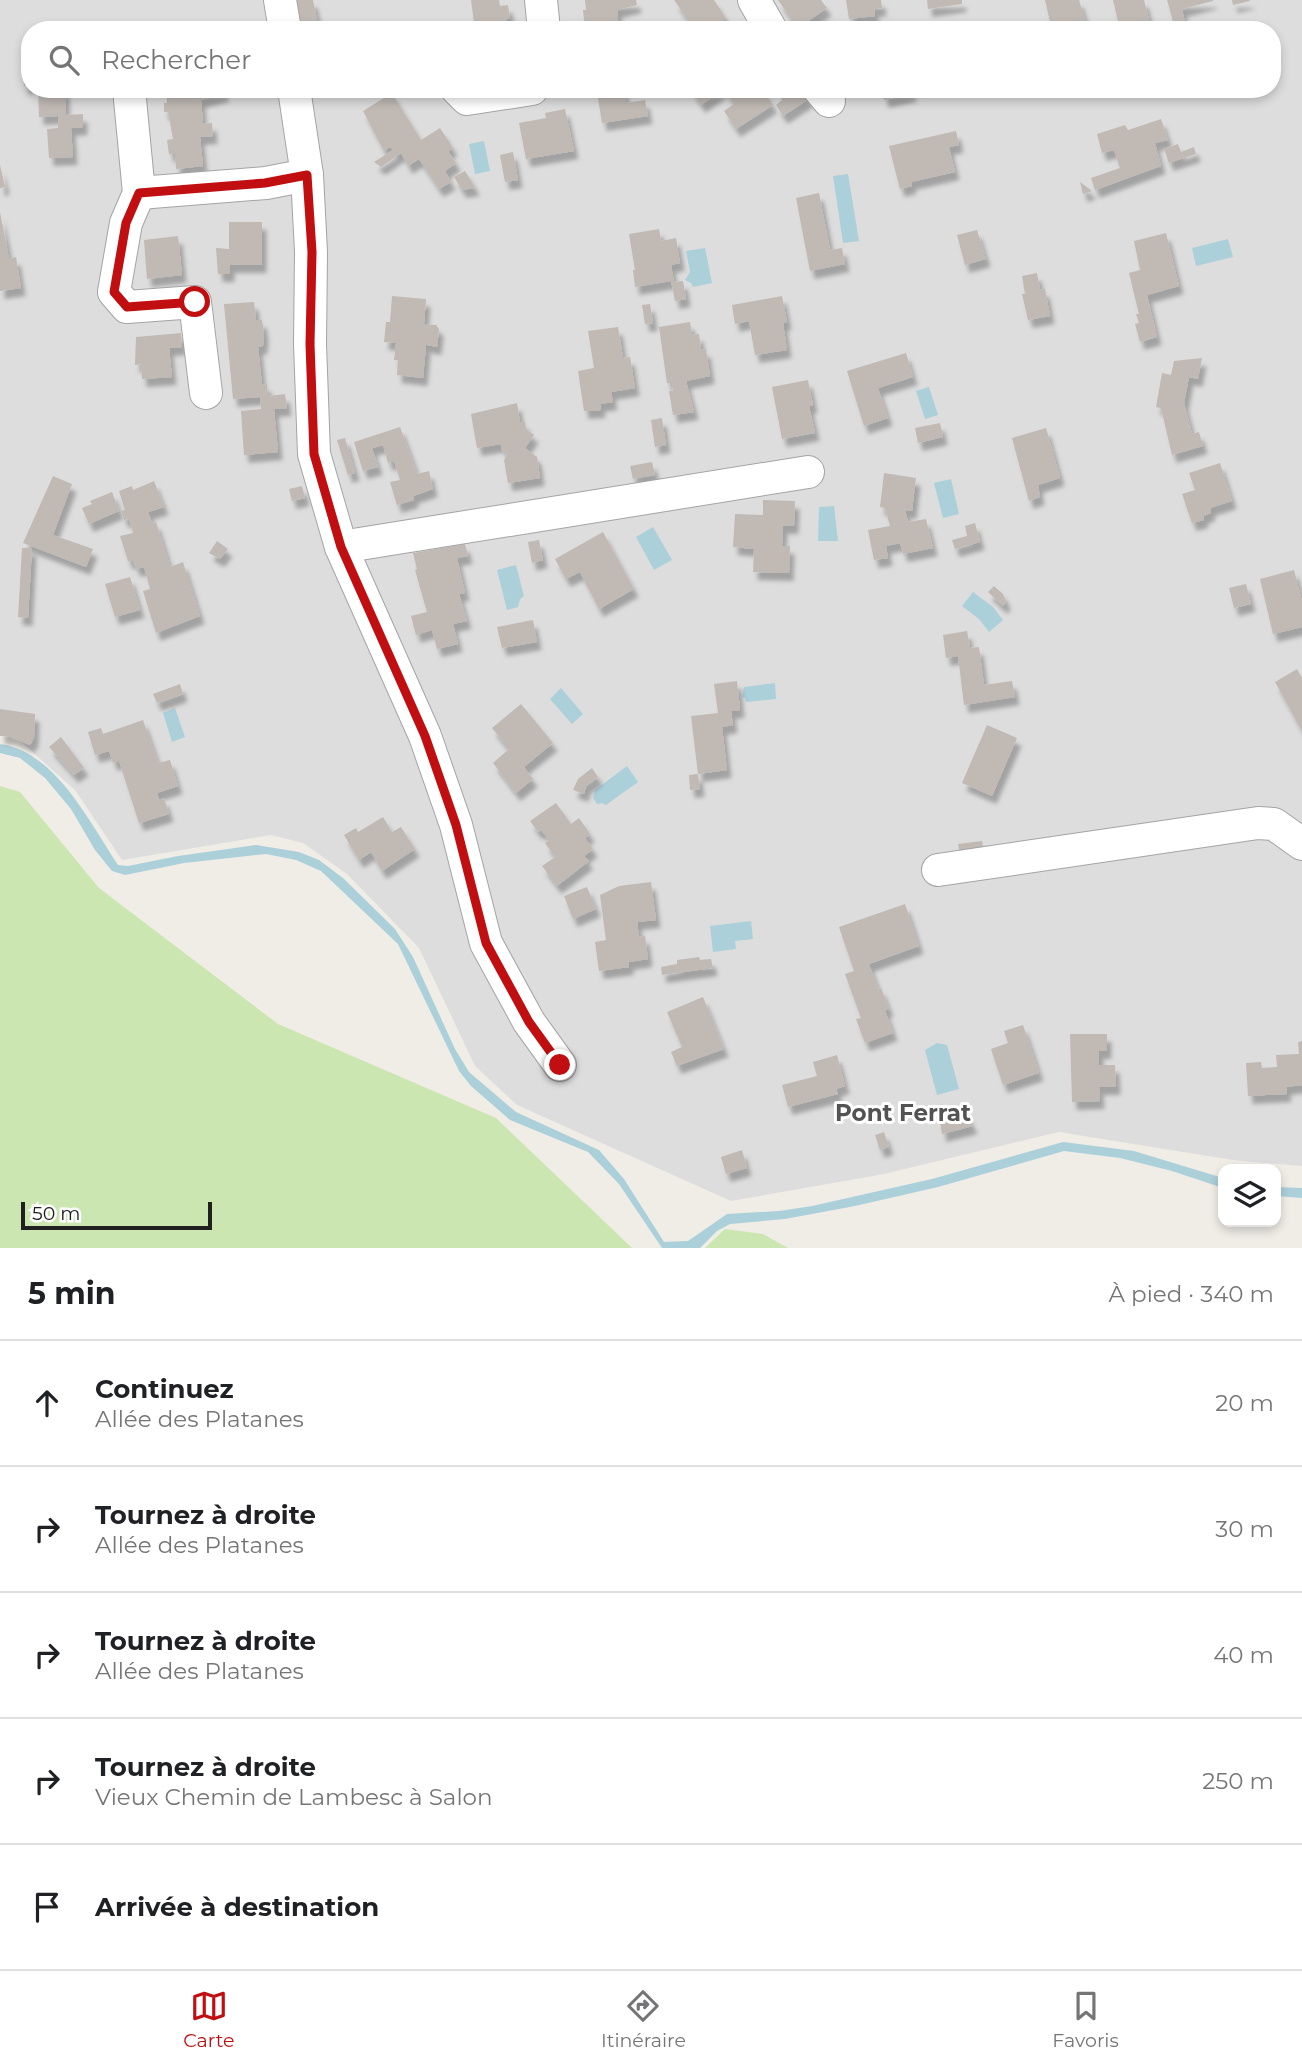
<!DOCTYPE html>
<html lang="fr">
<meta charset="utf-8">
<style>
:root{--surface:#fff;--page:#f2f2f2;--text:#202124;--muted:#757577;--line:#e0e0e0;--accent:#c10e10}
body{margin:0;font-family:Montserrat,sans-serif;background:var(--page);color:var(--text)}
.controls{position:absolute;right:21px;bottom:21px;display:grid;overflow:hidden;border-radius:14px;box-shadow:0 4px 10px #0003}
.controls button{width:63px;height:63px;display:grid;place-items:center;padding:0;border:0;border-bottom:2px solid var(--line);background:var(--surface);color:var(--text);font:35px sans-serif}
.scale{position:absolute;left:21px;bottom:18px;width:191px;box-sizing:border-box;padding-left:7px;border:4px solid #202020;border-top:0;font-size:19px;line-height:24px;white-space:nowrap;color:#202020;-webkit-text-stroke:5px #fff;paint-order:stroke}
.stop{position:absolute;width:21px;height:21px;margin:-16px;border:5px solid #c10e10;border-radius:50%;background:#fff}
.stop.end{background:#c10e10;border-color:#fff;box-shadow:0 2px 7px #0008}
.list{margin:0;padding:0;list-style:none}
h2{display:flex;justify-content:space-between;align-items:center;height:91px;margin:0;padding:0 28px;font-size:30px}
h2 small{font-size:23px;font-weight:400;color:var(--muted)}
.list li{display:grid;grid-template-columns:46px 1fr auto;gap:21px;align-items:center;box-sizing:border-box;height:126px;padding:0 28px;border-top:2px solid var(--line)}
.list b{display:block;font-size:26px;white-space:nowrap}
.list p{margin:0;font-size:23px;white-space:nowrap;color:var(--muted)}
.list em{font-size:23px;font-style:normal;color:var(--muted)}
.icon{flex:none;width:38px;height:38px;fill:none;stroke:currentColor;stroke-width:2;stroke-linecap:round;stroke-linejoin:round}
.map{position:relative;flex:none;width:1302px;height:1248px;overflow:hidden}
.search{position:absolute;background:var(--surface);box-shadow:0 4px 10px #0003;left:21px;right:21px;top:21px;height:77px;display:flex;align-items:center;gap:18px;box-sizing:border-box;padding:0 24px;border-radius:28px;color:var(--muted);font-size:26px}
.sheet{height:721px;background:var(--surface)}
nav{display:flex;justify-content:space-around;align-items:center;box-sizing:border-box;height:98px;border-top:2px solid var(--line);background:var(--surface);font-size:19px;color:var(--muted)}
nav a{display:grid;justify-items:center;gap:4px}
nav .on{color:var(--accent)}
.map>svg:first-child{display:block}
.residential{fill:#dedddd;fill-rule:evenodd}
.grass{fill:#cbe6b1}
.water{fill:#abd0da}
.building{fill:#c0b9b4;filter:url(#shadow)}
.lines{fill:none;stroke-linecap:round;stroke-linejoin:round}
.minor-casing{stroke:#a4a4a4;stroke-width:34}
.minor{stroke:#fff;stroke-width:32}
.route{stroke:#c10e10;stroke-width:9}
.labels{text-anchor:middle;stroke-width:6;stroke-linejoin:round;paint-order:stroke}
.neighbourhood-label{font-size:23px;font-weight:bold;fill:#535353;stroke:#fff}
</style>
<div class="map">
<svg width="1302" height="1248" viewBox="0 0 1302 1248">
<defs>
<filter id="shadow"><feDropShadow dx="4.5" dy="8" stdDeviation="2" flood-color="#0004"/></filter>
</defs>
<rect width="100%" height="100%" fill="#f0ede7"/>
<path class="residential" d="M0,0H1302V1166L1233,1160L1059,1132L884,1174L731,1201L517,1105L475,1066L419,948L347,874L303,843L271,835L122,860L75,790L0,723ZM30,30H1272V89H30Z"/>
<g class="grass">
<polygon points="0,786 20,792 99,888 278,1024 496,1118 632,1248 0,1248"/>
<polygon points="725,1229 763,1234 788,1248 705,1248"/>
</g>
<g class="water">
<polygon points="484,141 490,171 475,174 469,144"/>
<polygon points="848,174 859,241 843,243 833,176"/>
<polygon points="1228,239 1233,257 1196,266 1192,248"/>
<polygon points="705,248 712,283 693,287 691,283 685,280 690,272 686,251"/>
<polygon points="929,387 938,415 925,419 916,391"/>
<polygon points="951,479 959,514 943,518 934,483"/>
<polygon points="834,506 838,541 818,541 819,507"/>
<polygon points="653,527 672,560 654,570 636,537"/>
<polygon points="516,565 524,596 520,599 518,607 507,610 497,570"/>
<polygon points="973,592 993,607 1003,620 989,632 979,619 962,606"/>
<polygon points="775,683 776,699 746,702 745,698 742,697 744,687"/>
<polygon points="561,688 583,714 572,724 550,699"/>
<polygon points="175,708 185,737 172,742 163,713"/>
<path d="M0,744C55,751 90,823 118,865L128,866L178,856L256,845L299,852L319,860L343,878L395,929L413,957L455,1049L469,1072L516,1112L599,1150L624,1179L664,1242L688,1241L727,1214L779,1211L812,1206L932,1179L1063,1142L1134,1151L1223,1178V1188L1172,1171L1120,1158L1064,1151L938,1187L855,1206L785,1219L730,1224L717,1231L700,1248H662L619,1184L588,1152L510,1120L471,1086L459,1071L398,944L321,871L296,860L266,854L184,863L125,875L112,871L95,850L71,809L45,778L20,758L0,753Z"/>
<polygon points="627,766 638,782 606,805 602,803 597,804 593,798 595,790"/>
<polygon points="751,921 753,939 735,941 736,949 713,952 710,926"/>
<polygon points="937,1043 947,1045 959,1089 937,1095 925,1050"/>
<polygon points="1276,1187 1302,1188 1302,1198 1276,1196"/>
</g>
<g class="building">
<polygon points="295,0 313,0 319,30 300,30"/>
<polygon points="471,0 499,0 500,6 508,5 510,19 506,19 507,30 475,30"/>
<polygon points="585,0 636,0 637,5 617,10 619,30 585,30 583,10 586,10"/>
<polygon points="674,0 714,0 726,18 710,30 695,30"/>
<polygon points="778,0 821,0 827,8 798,28"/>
<polygon points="846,0 881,0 882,8 874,9 875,16 849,19"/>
<polygon points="927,0 962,0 962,4 928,9"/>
<polygon points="1045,0 1079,0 1088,30 1052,30"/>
<polygon points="1113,0 1144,0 1151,28 1120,30"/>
<polygon points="1167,0 1213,0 1213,1 1182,9 1185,22 1174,25"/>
<polygon points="1232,0 1250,0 1250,1 1233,5"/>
<polygon points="22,57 30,57 30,86 24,86"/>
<polygon points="38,89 65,89 66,115 83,114 83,127 71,128 73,157 49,158 47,129 58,128 58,116 39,117"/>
<polygon points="166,89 224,89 224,94 201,100 203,124 212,123 213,136 200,137 203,166 176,169 175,154 169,154 167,140 173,139 168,112 164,112 164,103 167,103"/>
<polygon points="602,89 624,89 626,103 645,100 648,116 602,123 597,92 603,91"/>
<polygon points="690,89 762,89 773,105 736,129 724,111 734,104 724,89 701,105"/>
<polygon points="785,89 801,89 809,99 783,116 776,105 782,100 778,94"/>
<polygon points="882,89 911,89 912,94 884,100"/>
<polygon points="392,93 421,140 440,128 453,148 448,151 456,163 445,171 451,182 439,189 419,159 408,166 401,153 381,167 374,162 393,150 390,147 384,151 363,111"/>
<polygon points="565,109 574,151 526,159 519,123 546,118 545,113"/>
<polygon points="1161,119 1168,140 1155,143 1161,166 1095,190 1091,178 1120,168 1114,150 1102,153 1097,134 1125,125 1128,130"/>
<polygon points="956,131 959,145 949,147 955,172 911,182 912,186 900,189 889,146"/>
<polygon points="1178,144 1181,152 1194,147 1196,154 1169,163 1164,149"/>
<polygon points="513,152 518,180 505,182 500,155"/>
<polygon points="0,165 5,187 0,188"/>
<polygon points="465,171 472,182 475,188 462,190 454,177"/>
<polygon points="1080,182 1092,191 1083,194"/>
<polygon points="819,193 830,250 842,248 845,264 810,271 796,198"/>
<polygon points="0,212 9,259 16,257 21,288 0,291"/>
<polygon points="229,222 262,222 262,265 230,265 230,274 218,274 216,248 229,249"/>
<polygon points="659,229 661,241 676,238 680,263 671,265 674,282 683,281 686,299 675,301 671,281 635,287 633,270 635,270 629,234"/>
<polygon points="977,230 986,259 965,265 957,235"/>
<polygon points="1166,233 1179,286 1147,295 1157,337 1140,342 1135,324 1139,323 1136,314 1139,314 1129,273 1140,270 1134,241"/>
<polygon points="178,236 182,275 147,279 144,240"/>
<polygon points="1037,273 1040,290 1045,289 1050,316 1028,320 1022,294 1025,294 1022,276"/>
<polygon points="392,296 426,299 424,324 436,325 439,329 437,347 422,344 426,346 423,378 397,375 398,360 394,360 396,343 384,342 386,322 390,322"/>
<polygon points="782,296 787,322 783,323 787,350 755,355 749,321 735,324 732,305"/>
<polygon points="254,302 256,320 262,320 264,333 263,346 258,347 262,385 267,384 268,396 285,394 287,408 274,409 278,452 244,455 241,411 261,409 260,397 233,399 224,304"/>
<polygon points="650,304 653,323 645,324 642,305"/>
<polygon points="690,322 692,335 699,334 701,350 706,349 710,376 686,381 694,412 673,415 669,391 673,391 672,383 667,383 659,327"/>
<polygon points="618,327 623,358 630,357 635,388 611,392 613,402 600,404 601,410 584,411 578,371 594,368 588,331"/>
<polygon points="181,333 182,347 169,348 172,377 142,379 141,364 135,365 136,337"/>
<polygon points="906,353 913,377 878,388 888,418 864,426 847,371"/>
<polygon points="1202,358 1198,379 1189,377 1184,403 1192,434 1199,432 1203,446 1172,455 1161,408 1156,407 1162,373 1171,375 1174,361"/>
<polygon points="808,380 813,405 809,406 815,433 782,439 772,387"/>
<polygon points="517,403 520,422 525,422 526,429 534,435 525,448 537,457 540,478 508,483 504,460 508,454 502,450 501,444 477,448 471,414"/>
<polygon points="662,418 666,445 655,447 651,420"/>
<polygon points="940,423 943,437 918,443 915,428"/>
<polygon points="400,427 417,474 429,471 433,489 413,496 414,500 397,505 390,482 400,480 394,461 388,463 383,445 372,448 378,467 363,471 354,442"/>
<polygon points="1046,428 1060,478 1038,485 1040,497 1029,501 1012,438"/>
<polygon points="345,438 355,473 348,475 337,440"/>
<polygon points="652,462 655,475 633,479 630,466"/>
<polygon points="1220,463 1232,501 1210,508 1211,513 1203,516 1204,520 1192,523 1182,494 1195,490 1189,473"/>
<polygon points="884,473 916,478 912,511 905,510 908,522 926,519 933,548 903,554 900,543 886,546 888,558 874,560 868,530 890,526 885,508 880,507"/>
<polygon points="53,476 72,484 53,535 93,549 86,567 23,543"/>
<polygon points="154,481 164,507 148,512 152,523 156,522 170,567 183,562 200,616 156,633 143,591 150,589 144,567 136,569 133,561 128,561 120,536 133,533 129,519 124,520 121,511 125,510 119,491 132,486 133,490"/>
<polygon points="302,486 305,498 292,501 289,489"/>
<polygon points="112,492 119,511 89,524 82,508 92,504 90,501"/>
<polygon points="763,500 795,501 794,526 783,526 782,546 790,546 789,573 753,572 754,549 733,547 735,514 763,515"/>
<polygon points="975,523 980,542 955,549 952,540 967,536 965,526"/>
<polygon points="603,532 634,589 599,609 580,572 566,579 555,559"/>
<polygon points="539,540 543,560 532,563 528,542"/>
<polygon points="217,541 228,549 220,559 209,553"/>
<polygon points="465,544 468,556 457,558 465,593 459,594 467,621 453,624 458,644 437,649 432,630 416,635 411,616 427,612 415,570 417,569 413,553"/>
<polygon points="22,548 32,548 28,618 18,617"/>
<polygon points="1294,570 1302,602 1302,627 1273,634 1260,579"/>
<polygon points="130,577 140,610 115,617 105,584"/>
<polygon points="1246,584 1251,604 1234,608 1229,588"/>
<polygon points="994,586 1003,594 1006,602 1003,606 988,592"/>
<polygon points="533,620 537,642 502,648 497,627"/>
<polygon points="967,631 970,648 979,647 984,685 1012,681 1015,697 964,705 958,656 946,658 943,635"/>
<polygon points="1297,669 1302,678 1302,731 1275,682"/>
<polygon points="737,681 740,710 731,711 733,725 722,727 727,770 698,774 700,789 690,790 689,775 698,774 691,716 718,713 714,684"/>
<polygon points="180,684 183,694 157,703 153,694"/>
<polygon points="521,704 553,743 524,767 533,779 516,793 493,763 509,749 492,728"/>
<polygon points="0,709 35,714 34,738 30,745 11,737 0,736"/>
<polygon points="143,720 158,763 170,760 178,786 157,793 159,800 164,798 169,814 139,823 119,761 113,763 109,751 95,755 88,732 101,728 103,734"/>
<polygon points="987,725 1017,738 992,796 962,783"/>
<polygon points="61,737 84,768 74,775 49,747"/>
<polygon points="592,768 598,777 586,786 584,794 573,790 578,779"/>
<polygon points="556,803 571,824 579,818 590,834 585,838 593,849 584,856 589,861 557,886 542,866 555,857 545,843 549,840 541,830 538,832 530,821"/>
<polygon points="383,817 392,832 401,827 415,849 382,871 371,852 359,860 344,835 356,828 358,832"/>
<polygon points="982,841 984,853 960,856 958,844"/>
<polygon points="651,882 656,920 637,922 639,937 645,936 648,959 629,962 629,967 599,971 595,942 606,940 600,895 619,886"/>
<polygon points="587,887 596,909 573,919 564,896"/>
<polygon points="905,904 919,946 869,964 878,989 881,988 889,1009 885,1010 893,1033 865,1043 856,1019 861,1018 845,974 854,971 839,927"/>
<polygon points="699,957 700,960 711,959 713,968 662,975 661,967 677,964 677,960"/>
<polygon points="703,997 724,1049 677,1066 671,1052 682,1047 667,1012"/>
<polygon points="1023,1025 1039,1073 1003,1085 991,1049 1008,1043 1004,1031"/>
<polygon points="1070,1034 1107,1034 1107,1051 1099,1051 1099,1065 1115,1065 1116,1087 1099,1087 1100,1101 1072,1102"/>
<polygon points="1302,1041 1302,1085 1286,1087 1287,1094 1248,1096 1246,1063 1261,1062 1262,1068 1277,1067 1276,1055 1299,1054 1298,1042"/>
<polygon points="837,1055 845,1086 836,1089 838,1094 788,1107 782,1085 817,1076 813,1062"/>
<polygon points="964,1108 973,1126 942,1134 939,1115"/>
<polygon points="884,1132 889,1147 880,1150 875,1135"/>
<polygon points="742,1150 747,1168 726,1174 721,1157"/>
</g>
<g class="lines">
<g class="minor-casing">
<g id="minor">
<polyline points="280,0 285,30"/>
<polyline points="541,0 544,30"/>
<polyline points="754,0 771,30"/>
<polyline points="129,89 139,193 266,183 307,175"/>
<polyline points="294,89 307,175 311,252 310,344 314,454 341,547 425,736 456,825 486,943 529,1022 560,1065"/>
<polyline points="457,89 467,99 532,89"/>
<polyline points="819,89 829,101"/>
<polyline points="139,193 126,223 114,292 127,307 195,302 206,393"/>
<polyline points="341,547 808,472"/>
<polyline points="938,870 1258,823 1274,824 1302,844"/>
</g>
</g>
<use href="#minor" class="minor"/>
</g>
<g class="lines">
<polyline class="route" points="195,302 127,307 114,292 126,223 139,193 265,183 307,175 312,252 310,344 314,454 341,547 425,736 456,825 486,943 529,1022 560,1065"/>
</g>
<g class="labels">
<g class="neighbourhood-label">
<text x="903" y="1121">Pont Ferrat</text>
</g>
</g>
</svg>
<div class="controls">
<button><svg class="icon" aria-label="layers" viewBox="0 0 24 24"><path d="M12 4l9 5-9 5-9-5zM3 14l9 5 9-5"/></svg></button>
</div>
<div class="scale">50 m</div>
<div class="stop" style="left:195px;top:302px"></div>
<div class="stop end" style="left:560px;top:1065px"></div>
<div class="search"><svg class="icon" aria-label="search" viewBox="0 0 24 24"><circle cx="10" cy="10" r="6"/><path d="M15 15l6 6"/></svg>Rechercher</div>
</div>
<section class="sheet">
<h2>5 min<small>À pied · 340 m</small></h2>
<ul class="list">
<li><svg class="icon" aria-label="ahead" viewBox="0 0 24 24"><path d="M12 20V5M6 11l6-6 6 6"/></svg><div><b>Continuez</b><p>Allée des Platanes</p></div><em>20 m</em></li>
<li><svg class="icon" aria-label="right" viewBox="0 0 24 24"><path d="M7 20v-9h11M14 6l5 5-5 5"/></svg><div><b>Tournez à droite</b><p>Allée des Platanes</p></div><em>30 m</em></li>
<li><svg class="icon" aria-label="right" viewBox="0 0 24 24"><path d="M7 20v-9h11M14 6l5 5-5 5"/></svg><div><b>Tournez à droite</b><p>Allée des Platanes</p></div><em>40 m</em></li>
<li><svg class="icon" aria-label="right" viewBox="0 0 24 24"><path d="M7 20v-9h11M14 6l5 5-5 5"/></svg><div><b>Tournez à droite</b><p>Vieux Chemin de Lambesc à Salon</p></div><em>250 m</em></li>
<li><svg class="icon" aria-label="arrive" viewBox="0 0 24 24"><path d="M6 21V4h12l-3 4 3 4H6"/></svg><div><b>Arrivée à destination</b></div></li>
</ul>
</section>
<nav>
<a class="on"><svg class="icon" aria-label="map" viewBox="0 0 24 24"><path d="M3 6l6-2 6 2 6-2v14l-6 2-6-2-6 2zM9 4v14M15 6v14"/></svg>Carte</a>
<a><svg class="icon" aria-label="directions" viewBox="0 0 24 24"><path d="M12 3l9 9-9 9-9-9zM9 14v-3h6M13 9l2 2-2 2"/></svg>Itinéraire</a>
<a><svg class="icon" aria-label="saved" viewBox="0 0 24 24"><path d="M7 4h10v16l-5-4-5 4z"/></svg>Favoris</a>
</nav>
